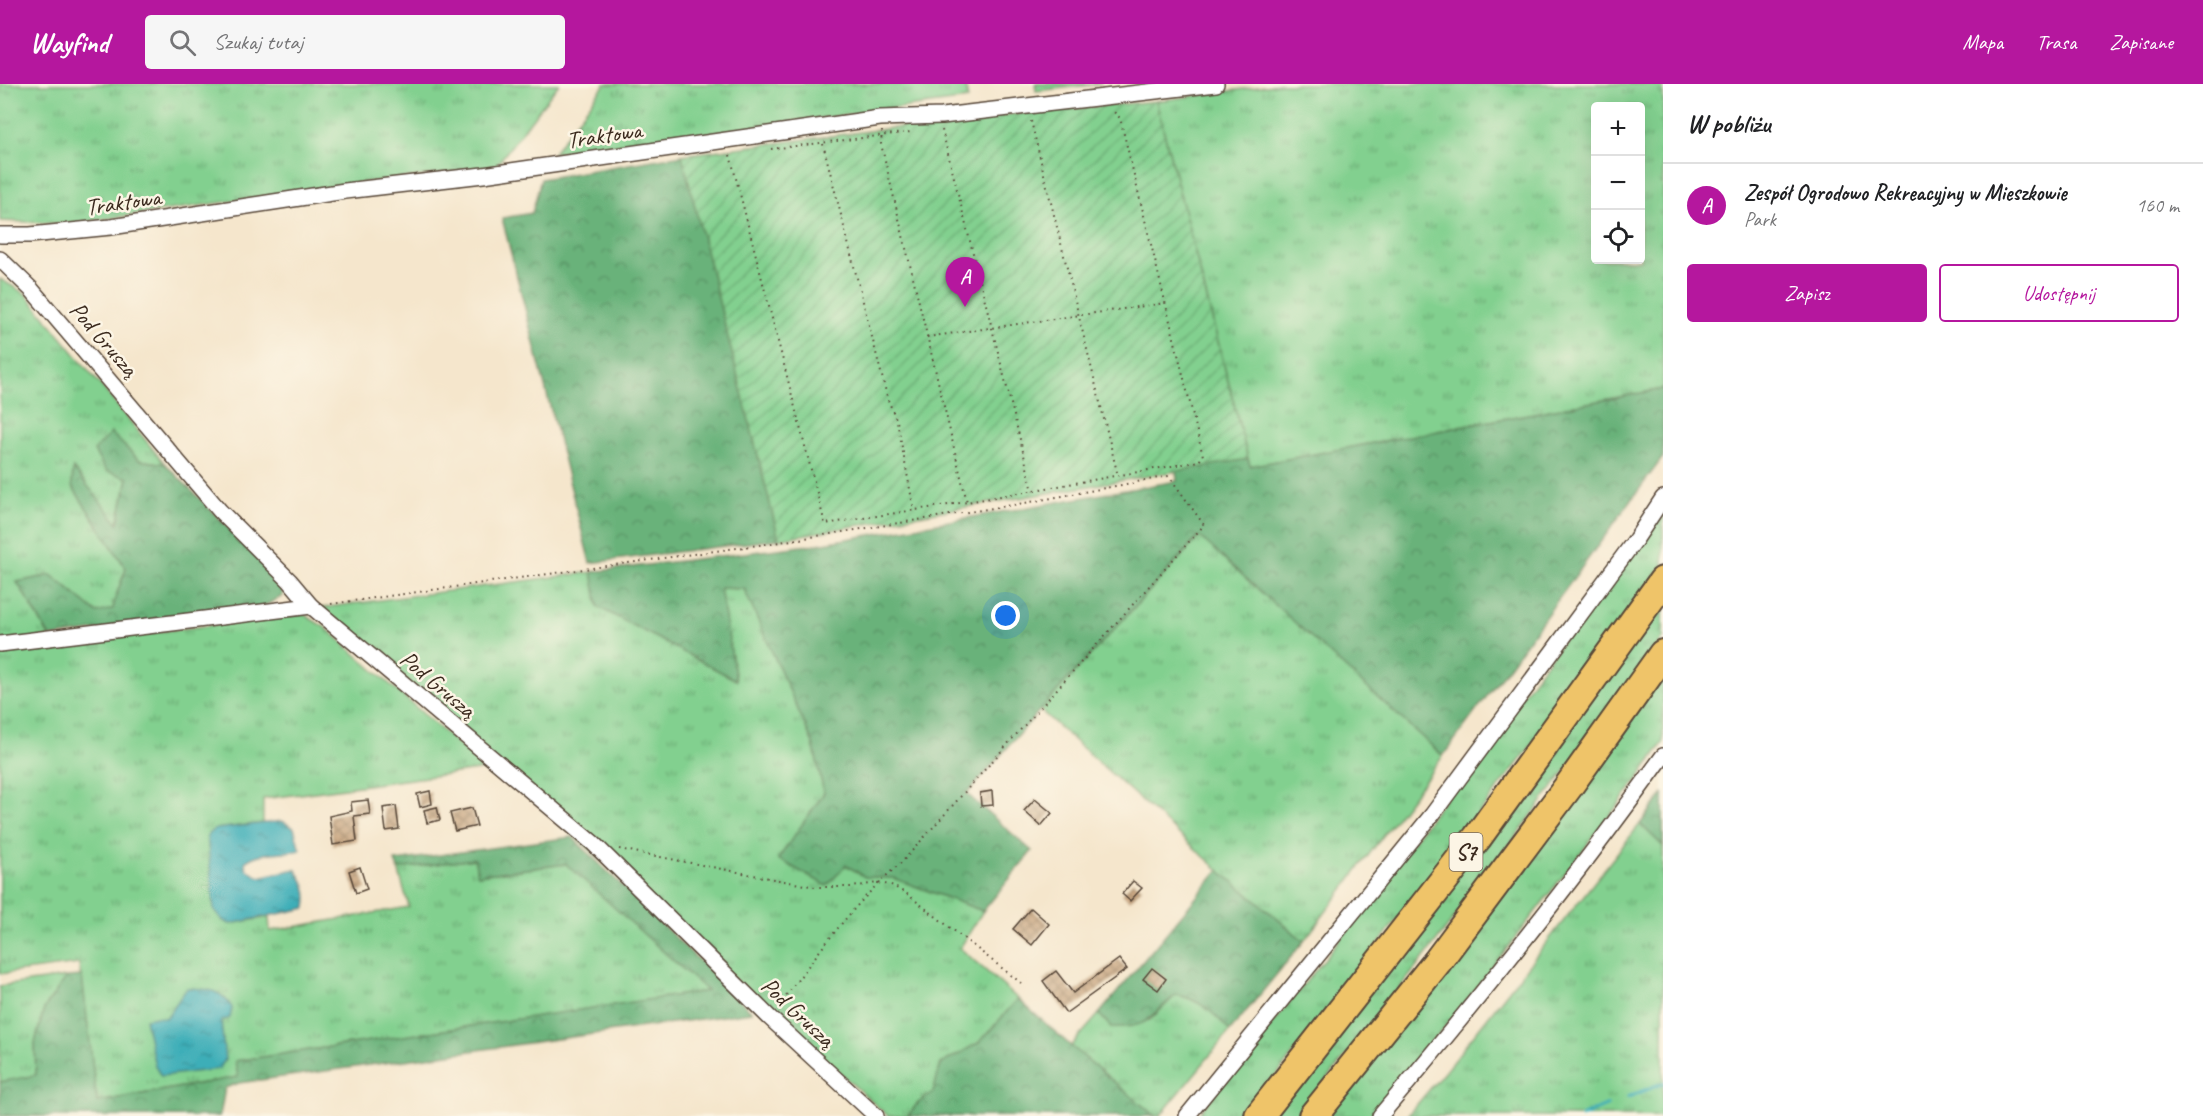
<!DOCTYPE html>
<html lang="pl">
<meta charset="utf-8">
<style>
:root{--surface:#fff;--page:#f6f6f6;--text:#202124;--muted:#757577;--line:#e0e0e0;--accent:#b5179e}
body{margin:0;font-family:Caveat,sans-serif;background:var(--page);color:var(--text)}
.controls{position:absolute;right:18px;top:18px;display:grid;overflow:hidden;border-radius:6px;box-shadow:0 6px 24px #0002}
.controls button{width:54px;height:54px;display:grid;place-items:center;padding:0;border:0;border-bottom:2px solid var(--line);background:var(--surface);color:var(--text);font:30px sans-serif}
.you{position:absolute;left:1006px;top:532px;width:21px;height:21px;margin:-15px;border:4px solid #fff;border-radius:50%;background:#1a73e8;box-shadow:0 0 0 9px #1a73e833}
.badge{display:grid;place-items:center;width:39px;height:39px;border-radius:50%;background:var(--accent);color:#fff;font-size:20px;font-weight:700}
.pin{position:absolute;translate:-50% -50px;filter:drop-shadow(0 2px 3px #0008)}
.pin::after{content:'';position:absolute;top:32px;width:21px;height:18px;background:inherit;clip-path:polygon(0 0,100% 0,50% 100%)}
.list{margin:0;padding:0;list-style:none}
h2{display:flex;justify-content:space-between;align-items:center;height:78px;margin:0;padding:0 24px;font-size:26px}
h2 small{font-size:20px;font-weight:400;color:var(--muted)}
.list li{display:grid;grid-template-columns:39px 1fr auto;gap:18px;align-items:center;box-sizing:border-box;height:84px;padding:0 24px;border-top:2px solid var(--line)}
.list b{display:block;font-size:22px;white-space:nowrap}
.list p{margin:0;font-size:20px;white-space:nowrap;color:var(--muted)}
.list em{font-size:20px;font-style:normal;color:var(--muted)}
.actions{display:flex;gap:12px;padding:18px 24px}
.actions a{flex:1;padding:14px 0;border:2px solid var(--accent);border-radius:6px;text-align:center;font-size:21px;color:var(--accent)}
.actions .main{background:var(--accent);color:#fff}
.icon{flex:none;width:33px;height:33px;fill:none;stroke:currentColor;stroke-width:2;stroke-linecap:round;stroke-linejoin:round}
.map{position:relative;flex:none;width:1663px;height:1032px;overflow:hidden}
header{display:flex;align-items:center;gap:36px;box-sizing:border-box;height:84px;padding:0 30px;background:var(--accent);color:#fff}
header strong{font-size:28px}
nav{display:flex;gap:33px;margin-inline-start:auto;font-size:21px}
.search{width:420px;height:54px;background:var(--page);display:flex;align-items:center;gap:15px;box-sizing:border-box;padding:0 21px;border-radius:6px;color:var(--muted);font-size:22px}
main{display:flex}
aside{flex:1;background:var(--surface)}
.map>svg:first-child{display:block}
.grass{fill:url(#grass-tufts);stroke:#5e7d56;stroke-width:1.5;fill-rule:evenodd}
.forest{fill:url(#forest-crowns);stroke:#526e4c;stroke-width:1.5}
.garden{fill:url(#garden-furrows);stroke:#5e7d56;stroke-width:1.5}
.water{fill:url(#water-ripples);stroke:#3c6c6b;stroke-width:1.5}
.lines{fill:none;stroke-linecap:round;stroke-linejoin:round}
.stream{stroke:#3daeb8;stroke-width:4}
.building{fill:url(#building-cross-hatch)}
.street-casing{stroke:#574638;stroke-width:18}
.highway-casing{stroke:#574638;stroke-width:32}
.path{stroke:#574638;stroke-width:2;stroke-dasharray:1.5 4.5;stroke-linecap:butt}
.street{stroke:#fff;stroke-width:15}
.highway{stroke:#efc469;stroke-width:28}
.labels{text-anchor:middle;stroke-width:5;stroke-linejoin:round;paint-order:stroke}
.shield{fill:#fcf5e5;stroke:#75675a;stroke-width:1.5}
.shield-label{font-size:22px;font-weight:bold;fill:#3b2a1e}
.street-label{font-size:24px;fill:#3b2a1e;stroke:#fcf5e5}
</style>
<header>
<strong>Wayfind</strong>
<div class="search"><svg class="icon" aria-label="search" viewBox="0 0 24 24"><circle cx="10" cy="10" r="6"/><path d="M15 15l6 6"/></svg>Szukaj tutaj</div>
<nav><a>Mapa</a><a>Trasa</a><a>Zapisane</a></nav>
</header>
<main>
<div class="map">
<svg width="1663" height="1032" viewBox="0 0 1663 1032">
<defs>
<pattern id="grass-tufts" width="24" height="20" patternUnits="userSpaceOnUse" patternTransform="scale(1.5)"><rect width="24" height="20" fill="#82d08f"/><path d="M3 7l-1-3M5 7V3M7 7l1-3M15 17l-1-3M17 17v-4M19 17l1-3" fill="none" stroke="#6ca974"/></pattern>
<pattern id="forest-crowns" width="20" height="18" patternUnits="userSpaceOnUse" patternTransform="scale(1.5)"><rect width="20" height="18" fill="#69b27a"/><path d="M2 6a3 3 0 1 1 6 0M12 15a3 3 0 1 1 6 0" fill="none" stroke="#589163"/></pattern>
<pattern id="garden-furrows" width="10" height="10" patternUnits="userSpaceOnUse" patternTransform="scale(1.5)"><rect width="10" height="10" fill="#82d08f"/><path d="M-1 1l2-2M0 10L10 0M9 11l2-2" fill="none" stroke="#6ca974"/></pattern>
<pattern id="water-ripples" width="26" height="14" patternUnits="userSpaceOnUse" patternTransform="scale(1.5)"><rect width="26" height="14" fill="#3daeb8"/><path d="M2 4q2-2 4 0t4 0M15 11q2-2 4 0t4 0" fill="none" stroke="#348e95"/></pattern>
<pattern id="building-cross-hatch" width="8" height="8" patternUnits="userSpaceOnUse" patternTransform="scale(1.5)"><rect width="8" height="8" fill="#cba984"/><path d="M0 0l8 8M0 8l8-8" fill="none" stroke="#a68a6b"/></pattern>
</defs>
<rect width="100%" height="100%" fill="#fcf5e5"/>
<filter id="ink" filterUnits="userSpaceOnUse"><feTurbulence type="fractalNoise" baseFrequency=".0167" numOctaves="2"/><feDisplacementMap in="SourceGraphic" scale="12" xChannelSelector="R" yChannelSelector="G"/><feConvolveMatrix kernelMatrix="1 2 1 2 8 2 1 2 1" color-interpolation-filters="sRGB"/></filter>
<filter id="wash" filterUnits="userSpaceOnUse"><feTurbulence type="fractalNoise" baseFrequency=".008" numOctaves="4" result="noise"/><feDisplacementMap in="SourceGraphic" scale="24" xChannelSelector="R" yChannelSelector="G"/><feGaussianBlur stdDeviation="1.35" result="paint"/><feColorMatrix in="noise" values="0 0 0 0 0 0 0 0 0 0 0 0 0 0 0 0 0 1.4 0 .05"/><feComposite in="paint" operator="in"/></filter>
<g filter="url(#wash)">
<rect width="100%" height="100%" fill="#f5e6cc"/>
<g class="grass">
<polygon points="0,0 559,0 495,83 352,100 69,140 0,137"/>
<polygon points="605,0 965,0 968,15 553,69"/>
<polygon points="1035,0 1102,0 1036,7"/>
<path d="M1280,0H1663V305L1250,382L1156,17ZM1596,22H1640V176H1596Z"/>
<polygon points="0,195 26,210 165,380 139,376 111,349 128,393 118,440 73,385 72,402 126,484 115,515 113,525 97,529 51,491 17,498 50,553 0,558"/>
<polygon points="1663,423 1663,481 1555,631 1284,982 1243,1032 1197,1032 1327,872"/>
<polygon points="1200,452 1443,672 1304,857 1219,786 1040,626"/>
<polygon points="592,488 599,523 736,595 719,504 744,505 813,659 824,709 846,781 865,793 893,794 983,827 960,864 1018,915 980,958 941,980 933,1008 917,1020 908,1032 888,1032 320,524"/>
<polygon points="1663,516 1663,554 1602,638 1430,866 1298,1032 1269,1032"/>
<polygon points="303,530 326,544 486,685 263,715 263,739 216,745 230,840 269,833 270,847 409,823 398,785 475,775 478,791 566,780 708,907 236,977 238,993 97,1018 79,880 0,890 0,567"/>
<polygon points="1663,587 1663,659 1641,691 1468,915 1371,1032 1323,1032"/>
<polygon points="1640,740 1663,762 1663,1032 1407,1032 1446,986"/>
<polygon points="66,893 44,925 35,959 36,992 0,998 0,902"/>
<path d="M1176,911C1198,914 1215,930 1230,947L1160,1032H1155L1071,962L1099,930L1111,943L1150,936Z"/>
</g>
<g class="forest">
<polygon points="682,71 779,455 590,479 502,134 532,129 541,95"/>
<polygon points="1663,305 1663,373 1443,672 1199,452 1040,626 967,710 1032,767 983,827 893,794 865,793 846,781 827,802 778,775 824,709 813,659 744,505 720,504 736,596 598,523 592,488 818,460 1177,397 1176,387 1248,375 1250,382"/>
<polygon points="111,349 139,376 165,380 279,494 283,512 262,523 50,553 17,498 51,491 97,529 113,525 115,515 126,484 72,402 73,384 118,439 128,394 106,387 94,367"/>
<polygon points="1663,710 1663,762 1640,740"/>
<polygon points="572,753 752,928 239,999 225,1004 220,1032 0,1032 0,998 36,991 35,959 44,925 66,893 82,892 97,1018 238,993 235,977 707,907 566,780 478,791 474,775 398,785 395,777"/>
<path d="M1219,786L1304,857L1230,947C1215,930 1198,914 1176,911C1148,933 1150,945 1111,943L1099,930Z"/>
<polygon points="1018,915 1071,962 1155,1032 908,1032 917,1020 933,1008 941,980 980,958"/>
</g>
<polygon class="garden" points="1156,17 1248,375 779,455 682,71 962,35"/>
<g class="water">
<path d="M282,737L294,744L300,766C281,770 260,766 245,778L247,785L259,793L295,785C305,798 309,807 306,824L230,840L223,837L214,826L207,751L216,745Z"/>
<path d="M187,904C206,905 222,905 232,924L230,934L221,937L225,976L219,985L161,992L155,982L145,935L156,933L166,934Z"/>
</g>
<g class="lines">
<g class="stream">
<polyline points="1628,1013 1663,999"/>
<polyline points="1582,1032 1607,1021"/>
</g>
</g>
<g id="blocks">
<g class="building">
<polygon points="430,707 432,720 420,723 417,710"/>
<polygon points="992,707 993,721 981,722 980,709"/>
<polygon points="1035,715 1052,729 1041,742 1024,727"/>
<polygon points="368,716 370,730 354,732 357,757 333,761 329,732 352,727 351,718"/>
<polygon points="396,722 399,745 386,747 383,724"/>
<polygon points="437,723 440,736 427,739 424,726"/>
<polygon points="472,724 477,742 455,747 450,729"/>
<polygon points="360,783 367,805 356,809 349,787"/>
<polygon points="1133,797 1142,804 1130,817 1122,810"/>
<polygon points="1031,824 1049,840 1032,861 1013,845"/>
<polygon points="1119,875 1127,885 1066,929 1043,897 1056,887 1073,909"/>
<polygon points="1152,884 1166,895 1158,906 1143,895"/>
</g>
</g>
</g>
<g filter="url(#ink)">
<use href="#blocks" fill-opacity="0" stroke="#574638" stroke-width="1.5"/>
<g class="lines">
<g class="street-casing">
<g id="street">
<polyline points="0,151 30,151 111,143 345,107 483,91 880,34 942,32 1216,0"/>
<polyline points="0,175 32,206 220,427 290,497 311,522 593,759 770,934 876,1032"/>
<polyline points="0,560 311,522"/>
<polyline points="1187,1032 1432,731 1636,455 1663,414"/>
<path d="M1380,1032C1478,916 1574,796 1663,672"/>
</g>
</g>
<g class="highway-casing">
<g id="highway">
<polyline points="1259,1032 1477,754 1663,497"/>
<polyline points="1313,1032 1437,878 1568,703 1663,570"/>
</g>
</g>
<g class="path">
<polyline points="1031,37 1118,392"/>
<polyline points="942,46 1033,407"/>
<polyline points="882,47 881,60 967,418 1166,383 1199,377 1203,372 1120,34 1112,26"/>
<polyline points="823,60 888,316 897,337 914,426"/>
<polyline points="771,65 911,48"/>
<polyline points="730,71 825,440 967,418"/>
<polyline points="927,253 1165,219"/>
<path d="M331,520L773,459L1025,419L1169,392L1204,441L902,778C853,819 816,872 778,922"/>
<polyline points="619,765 815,803 852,803 877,799 891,801 907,810 1021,899"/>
</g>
<use href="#street" class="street"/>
<use href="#highway" class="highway"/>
</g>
</g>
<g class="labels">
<rect class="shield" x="1449.5" y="749" width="33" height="38" rx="4.5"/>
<g class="shield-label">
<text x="1466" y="776">S7</text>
</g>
<g class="street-label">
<text transform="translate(604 51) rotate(-8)" y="8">Traktowa</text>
<text transform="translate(123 118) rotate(-8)" y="8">Traktowa</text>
<text transform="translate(104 255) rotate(49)" y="8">Pod Gruszą</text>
<text transform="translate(438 600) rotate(40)" y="8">Pod Gruszą</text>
<text transform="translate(798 928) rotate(43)" y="8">Pod Gruszą</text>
</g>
</g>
</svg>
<div class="controls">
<button>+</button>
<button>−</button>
<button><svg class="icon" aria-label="locate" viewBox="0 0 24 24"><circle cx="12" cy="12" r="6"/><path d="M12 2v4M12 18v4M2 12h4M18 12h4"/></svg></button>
</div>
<div class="you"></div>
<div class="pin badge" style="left:965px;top:223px">A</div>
</div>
<aside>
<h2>W pobliżu<small></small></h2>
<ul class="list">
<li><span class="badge">A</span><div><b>Zespół Ogrodowo Rekreacyjny w Mieszkowie</b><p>Park</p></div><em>160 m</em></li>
</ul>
<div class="actions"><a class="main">Zapisz</a><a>Udostępnij</a></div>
</aside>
</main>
